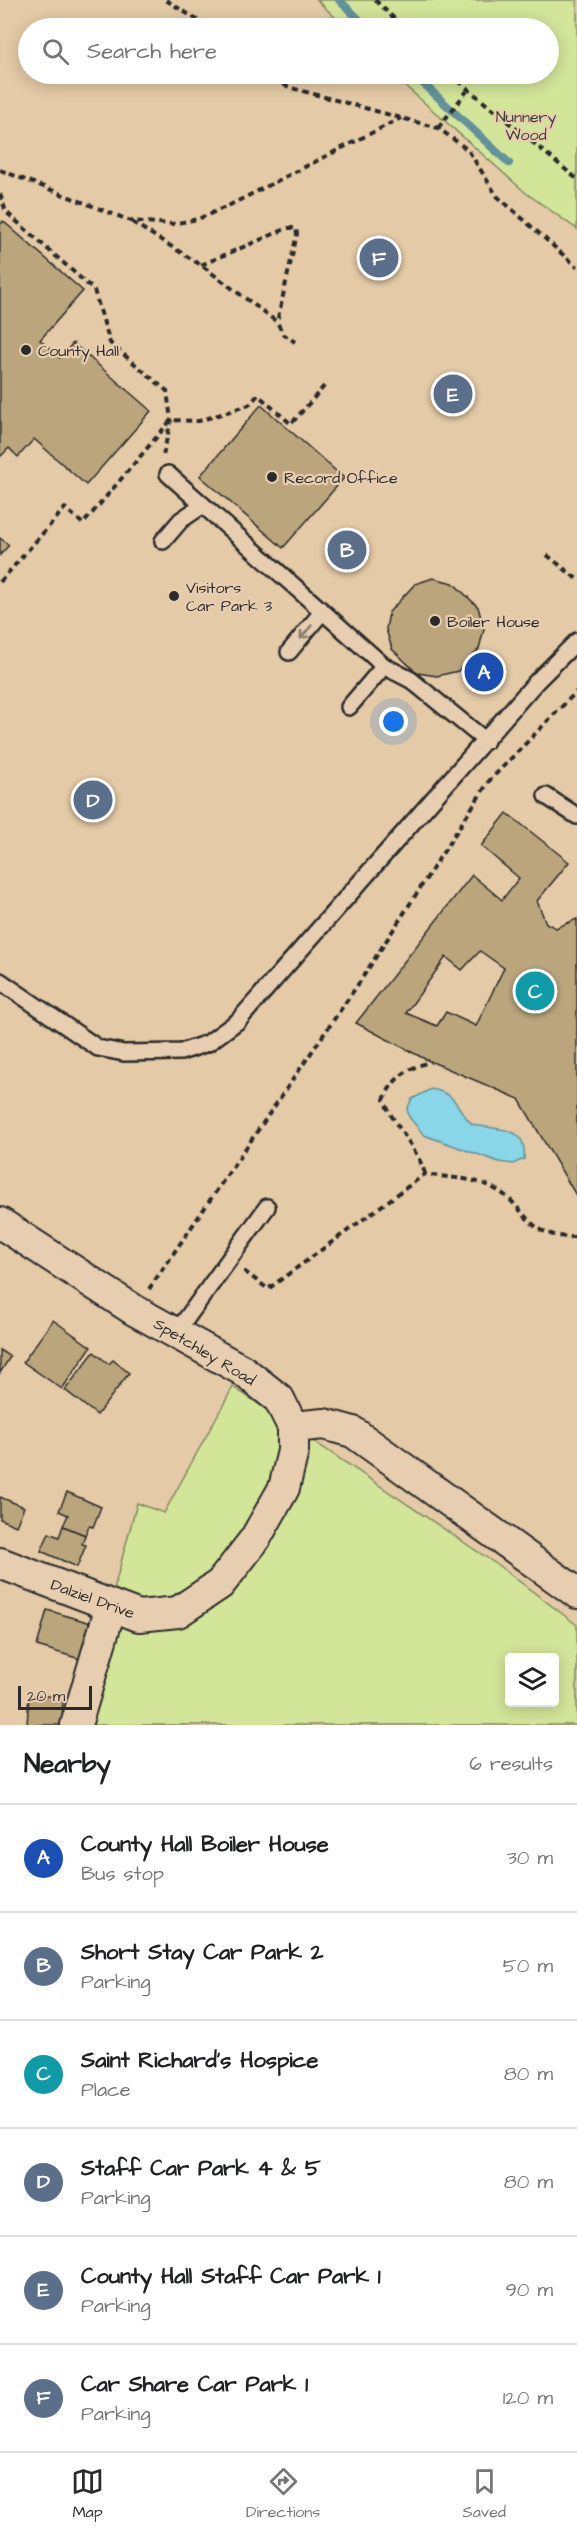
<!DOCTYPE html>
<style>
:root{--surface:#fff;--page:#f6f6f6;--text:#202124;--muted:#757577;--line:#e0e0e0;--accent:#2b2b2b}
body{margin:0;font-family:"Architects Daughter",sans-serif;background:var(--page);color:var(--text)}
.controls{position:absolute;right:18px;bottom:18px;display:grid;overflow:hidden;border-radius:6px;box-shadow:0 3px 15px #0003}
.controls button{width:54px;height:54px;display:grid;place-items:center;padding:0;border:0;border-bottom:2px solid var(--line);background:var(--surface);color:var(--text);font:30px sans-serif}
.scale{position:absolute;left:18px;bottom:15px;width:74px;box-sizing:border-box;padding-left:6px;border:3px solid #2b2b2b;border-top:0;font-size:16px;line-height:21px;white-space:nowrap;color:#2b2b2b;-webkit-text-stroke:4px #e8ceb0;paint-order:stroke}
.you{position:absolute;left:394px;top:722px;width:21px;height:21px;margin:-15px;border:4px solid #fff;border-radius:50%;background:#1a73e8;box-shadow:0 0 0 9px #1a73e833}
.badge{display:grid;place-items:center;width:39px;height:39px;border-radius:50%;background:var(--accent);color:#fff;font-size:20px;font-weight:700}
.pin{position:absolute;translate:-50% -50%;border:3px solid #fff;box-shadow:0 2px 6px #0006}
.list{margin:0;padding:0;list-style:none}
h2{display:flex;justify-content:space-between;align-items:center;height:78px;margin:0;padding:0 24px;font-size:26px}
h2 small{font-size:20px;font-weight:400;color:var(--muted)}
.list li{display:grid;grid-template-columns:39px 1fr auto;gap:18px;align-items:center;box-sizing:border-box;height:108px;padding:0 24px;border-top:2px solid var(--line)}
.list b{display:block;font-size:22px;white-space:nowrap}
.list p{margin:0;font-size:20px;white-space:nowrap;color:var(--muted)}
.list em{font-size:20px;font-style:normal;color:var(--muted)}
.icon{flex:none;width:33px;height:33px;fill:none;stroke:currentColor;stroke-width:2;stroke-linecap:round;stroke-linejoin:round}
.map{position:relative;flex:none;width:577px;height:1725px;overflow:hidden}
.search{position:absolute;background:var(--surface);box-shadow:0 3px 15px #0003;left:18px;right:18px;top:18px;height:66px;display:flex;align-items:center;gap:15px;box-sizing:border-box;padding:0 21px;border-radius:33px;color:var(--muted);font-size:22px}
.sheet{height:726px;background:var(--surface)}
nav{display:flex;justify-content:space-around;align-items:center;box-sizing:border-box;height:84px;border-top:2px solid var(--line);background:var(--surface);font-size:16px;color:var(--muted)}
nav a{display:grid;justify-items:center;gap:3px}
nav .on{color:var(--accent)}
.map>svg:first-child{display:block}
.green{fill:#d3e599;stroke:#7f8862;stroke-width:1.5;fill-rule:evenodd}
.water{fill:#88d6e7;stroke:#63929c;stroke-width:1.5}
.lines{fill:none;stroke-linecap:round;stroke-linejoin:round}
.stream{stroke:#63929c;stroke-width:8}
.building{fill:#baa57d;stroke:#2b2b2b;stroke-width:1.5;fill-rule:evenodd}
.service-casing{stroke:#2b2b2b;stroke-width:20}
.minor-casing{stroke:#2b2b2b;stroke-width:34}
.path{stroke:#2b2b2b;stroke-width:4;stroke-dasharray:6 4.5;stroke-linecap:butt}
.service{stroke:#e8ceb0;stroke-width:15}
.minor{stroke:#e8ceb0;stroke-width:30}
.oneway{stroke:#8a7c6e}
.poi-dot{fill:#2b2b2b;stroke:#e8ceb0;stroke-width:2}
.labels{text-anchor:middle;stroke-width:4.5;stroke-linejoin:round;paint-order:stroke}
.park-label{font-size:16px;fill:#3c3e36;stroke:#e8ceb0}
.poi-label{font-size:16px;fill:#2b2b2b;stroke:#e8ceb0;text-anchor:start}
.street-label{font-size:16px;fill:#2b2b2b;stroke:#e8ceb0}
</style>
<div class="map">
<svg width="577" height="1725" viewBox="0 0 577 1725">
<rect width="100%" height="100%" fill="#e4caa6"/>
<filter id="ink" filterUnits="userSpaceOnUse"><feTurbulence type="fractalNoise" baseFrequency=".0167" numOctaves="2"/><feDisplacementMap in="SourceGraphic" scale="12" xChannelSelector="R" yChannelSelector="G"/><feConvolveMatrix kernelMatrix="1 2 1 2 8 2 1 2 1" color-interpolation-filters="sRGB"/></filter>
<g filter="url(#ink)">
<g class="green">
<polygon points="317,0 577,0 577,229 526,193 392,74 548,74 548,28 346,28"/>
<path d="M233,1387L499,1566L577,1625V1725H92L113,1651L115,1585L137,1503L164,1513ZM510,1658H554V1702H510Z"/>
</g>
<path class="water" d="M431,1089C459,1094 455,1108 472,1124C495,1132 528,1122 524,1159L513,1164L499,1162L424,1135L409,1117L407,1109L412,1099Z"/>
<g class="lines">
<g class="stream">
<polyline points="339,0 368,28"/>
<polyline points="413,74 509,163"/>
</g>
</g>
<g class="building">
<polygon points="3,221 83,291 40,340 60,358 73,343 151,411 86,485 34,439 18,457 9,448 0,457 0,225"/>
<polygon points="261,405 344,478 283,548 200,476"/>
<polygon points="0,538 9,545 0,555"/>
<polygon points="433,578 453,583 478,607 484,629 479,649 458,671 437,676 417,673 392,649 386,629 389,612 415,584"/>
<path d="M507,813L569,862L537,901L546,923L556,928L577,919V1197L519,1099L425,1059L356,1023L472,875L502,900L519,878L481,846ZM480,951L504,968L476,1026L446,1012L437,1026L406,1013L446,957L462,970Z"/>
<polygon points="53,1320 91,1347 62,1389 23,1362"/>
<polygon points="0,1350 10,1357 0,1373"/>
<polygon points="94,1352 109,1364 113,1360 129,1373 97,1415 65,1390"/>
<polygon points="67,1492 101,1507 93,1527 89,1526 85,1535 63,1526 68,1515 59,1511"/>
<polygon points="0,1497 24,1507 16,1526 0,1519"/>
<polygon points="63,1526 85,1535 82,1544 86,1545 77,1567 41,1551 49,1533 59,1537"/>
<polygon points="47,1610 91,1623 80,1659 37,1646"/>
<polygon points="29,1695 63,1697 62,1725 27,1725"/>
</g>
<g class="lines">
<g class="service-casing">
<g id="service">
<polyline points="168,474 384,666 411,680 486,741"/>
<polyline points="163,541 181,520 203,505"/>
<polyline points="289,652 322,612"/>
<polyline points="349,707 384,666"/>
<polyline points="546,796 577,816"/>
<polyline points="0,981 98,1048 124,1053 181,1052 208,1043 238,1021 536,682 577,641"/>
<polyline points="176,1333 267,1207"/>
</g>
</g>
<g class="minor-casing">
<g id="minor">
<polyline points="0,1223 134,1310 242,1370 279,1399 293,1427 324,1424 353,1432 577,1593"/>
<polyline points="0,1563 139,1616 178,1612 220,1584 255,1539 284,1488 293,1451 293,1427"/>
<polyline points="76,1725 111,1606"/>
</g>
</g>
<g class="path">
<polyline points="166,0 210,28"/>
<polyline points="375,0 404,28"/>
<polyline points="265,74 288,87 438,128 468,150 497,196 577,267"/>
<polyline points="450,74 577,179"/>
<polyline points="438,128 467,91"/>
<polyline points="0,170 131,221 172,224 198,219 228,206 401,118"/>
<polyline points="0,194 6,212 94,290 110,343 167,391 171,420 163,456"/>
<polyline points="132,222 201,265 277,322 283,334 295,342"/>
<polyline points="201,265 288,228 296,228 297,234 277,322"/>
<polyline points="547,555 577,579"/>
<polyline points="0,582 65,508 83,524 171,420 199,421 249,405 258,395 291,424 326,384"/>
<path d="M425,1174C416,1145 394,1127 384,1100C392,1078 409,1067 431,1062"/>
<path d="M244,1271L268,1289L425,1174C447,1178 472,1177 493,1188C530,1207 523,1238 577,1237"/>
<polyline points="149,1289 359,983 489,781 577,691"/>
</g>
<use href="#service" class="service"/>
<use href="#minor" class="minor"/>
</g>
<defs><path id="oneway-shaft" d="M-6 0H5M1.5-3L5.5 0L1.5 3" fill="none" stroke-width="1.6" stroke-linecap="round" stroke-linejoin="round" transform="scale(1.5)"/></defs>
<use class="oneway" href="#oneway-shaft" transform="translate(306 632) rotate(130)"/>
</g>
<g class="poi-dot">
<circle cx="26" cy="350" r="6"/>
<circle cx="272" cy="477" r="6"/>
<circle cx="174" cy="596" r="6"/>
<circle cx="435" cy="621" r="6"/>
</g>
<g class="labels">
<g class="park-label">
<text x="526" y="122">Nunnery<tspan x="526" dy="18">Wood</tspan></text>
</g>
<g class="poi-label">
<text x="38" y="356">County Hall</text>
<text x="284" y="483">Record Office</text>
<text x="186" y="593">Visitors<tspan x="186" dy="18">Car Park 3</tspan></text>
<text x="447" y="627">Boiler House</text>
</g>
<g class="street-label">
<text transform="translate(205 1351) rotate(31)" y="6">Spetchley Road</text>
<text transform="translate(93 1598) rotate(20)" y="6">Dalziel Drive</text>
</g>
</g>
</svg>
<div class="controls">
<button><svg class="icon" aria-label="layers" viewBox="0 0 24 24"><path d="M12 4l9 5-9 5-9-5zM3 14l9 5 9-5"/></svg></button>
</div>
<div class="scale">20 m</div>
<div class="you"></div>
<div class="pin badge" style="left:484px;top:672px;background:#1a4fb4">A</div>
<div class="pin badge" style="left:347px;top:550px;background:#5c6f8a">B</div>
<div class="pin badge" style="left:535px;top:991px;background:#0f9aa8">C</div>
<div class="pin badge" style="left:93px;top:800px;background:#5c6f8a">D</div>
<div class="pin badge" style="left:453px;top:394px;background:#5c6f8a">E</div>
<div class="pin badge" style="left:379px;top:258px;background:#5c6f8a">F</div>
<div class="search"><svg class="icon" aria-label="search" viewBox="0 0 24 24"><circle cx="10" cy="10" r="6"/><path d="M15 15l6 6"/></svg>Search here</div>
</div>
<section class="sheet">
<h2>Nearby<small>6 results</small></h2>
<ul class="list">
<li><span class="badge" style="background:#1a4fb4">A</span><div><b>County Hall Boiler House</b><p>Bus stop</p></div><em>30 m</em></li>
<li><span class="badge" style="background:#5c6f8a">B</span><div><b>Short Stay Car Park 2</b><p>Parking</p></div><em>50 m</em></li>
<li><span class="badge" style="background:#0f9aa8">C</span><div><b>Saint Richard's Hospice</b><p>Place</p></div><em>80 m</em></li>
<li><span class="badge" style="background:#5c6f8a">D</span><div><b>Staff Car Park 4 &amp; 5</b><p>Parking</p></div><em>80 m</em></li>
<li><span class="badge" style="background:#5c6f8a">E</span><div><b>County Hall Staff Car Park 1</b><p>Parking</p></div><em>90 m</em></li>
<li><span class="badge" style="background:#5c6f8a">F</span><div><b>Car Share Car Park 1</b><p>Parking</p></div><em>120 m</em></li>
</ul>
</section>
<nav>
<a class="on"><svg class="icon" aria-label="map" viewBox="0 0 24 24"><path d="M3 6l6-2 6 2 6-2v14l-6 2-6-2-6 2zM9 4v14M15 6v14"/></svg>Map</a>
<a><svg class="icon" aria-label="directions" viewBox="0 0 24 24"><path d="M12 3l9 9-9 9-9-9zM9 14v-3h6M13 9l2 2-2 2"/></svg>Directions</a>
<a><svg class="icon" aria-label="saved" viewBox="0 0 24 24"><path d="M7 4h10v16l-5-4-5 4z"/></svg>Saved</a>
</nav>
